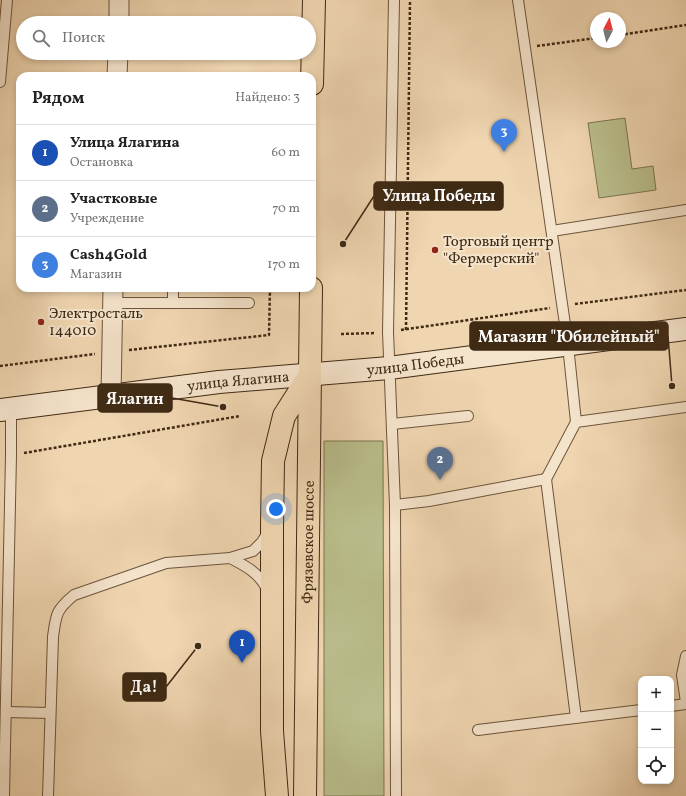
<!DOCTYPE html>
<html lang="ru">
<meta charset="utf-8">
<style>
:root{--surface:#fff;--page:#f2f2f2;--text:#222;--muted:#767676;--line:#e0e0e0;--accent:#1a73e8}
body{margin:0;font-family:Vollkorn,serif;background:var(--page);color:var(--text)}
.controls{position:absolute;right:12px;bottom:12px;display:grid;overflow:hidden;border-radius:8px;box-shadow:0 2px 6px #0003}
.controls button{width:36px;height:36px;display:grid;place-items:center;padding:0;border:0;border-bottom:1px solid var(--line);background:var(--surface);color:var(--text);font:20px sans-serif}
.compass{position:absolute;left:590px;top:12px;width:36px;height:36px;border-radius:50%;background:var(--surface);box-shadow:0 2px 6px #0003;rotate:7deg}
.you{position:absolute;left:276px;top:509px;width:14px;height:14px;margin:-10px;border:3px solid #fff;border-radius:50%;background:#1a73e8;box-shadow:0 0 0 6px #1a73e833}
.badge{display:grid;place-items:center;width:26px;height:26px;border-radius:50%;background:var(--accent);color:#fff;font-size:13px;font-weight:700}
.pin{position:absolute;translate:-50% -33px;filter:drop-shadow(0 1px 2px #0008)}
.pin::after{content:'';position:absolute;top:21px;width:14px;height:12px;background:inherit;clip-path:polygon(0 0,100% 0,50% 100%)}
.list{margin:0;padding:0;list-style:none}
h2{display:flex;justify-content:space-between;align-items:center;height:52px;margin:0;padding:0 16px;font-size:17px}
h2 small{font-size:13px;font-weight:400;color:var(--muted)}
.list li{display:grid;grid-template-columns:26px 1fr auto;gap:12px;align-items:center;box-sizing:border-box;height:56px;padding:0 16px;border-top:1px solid var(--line)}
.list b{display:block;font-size:15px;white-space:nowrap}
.list p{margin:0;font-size:13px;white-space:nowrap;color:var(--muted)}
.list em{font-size:13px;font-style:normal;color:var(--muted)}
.icon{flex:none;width:22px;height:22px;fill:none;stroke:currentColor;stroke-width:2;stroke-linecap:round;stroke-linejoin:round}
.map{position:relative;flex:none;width:686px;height:796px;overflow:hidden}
.search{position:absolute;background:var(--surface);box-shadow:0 2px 6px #0003;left:16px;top:16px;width:300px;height:44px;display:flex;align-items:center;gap:10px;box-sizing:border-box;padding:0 14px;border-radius:22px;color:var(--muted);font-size:15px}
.panel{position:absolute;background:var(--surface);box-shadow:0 2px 6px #0003;left:16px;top:72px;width:300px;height:220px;border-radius:12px}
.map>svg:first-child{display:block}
.green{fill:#b9bd8b;stroke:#7c7450}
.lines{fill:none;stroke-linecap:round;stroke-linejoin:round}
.lane-casing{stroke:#6b553b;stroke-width:12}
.street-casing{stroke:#6b553b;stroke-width:21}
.secondary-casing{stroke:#3f2a14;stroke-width:24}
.highway-casing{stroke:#3f2a14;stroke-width:24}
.path{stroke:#3f2a14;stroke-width:2.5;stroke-dasharray:3 2;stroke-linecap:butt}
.lane{stroke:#f5e4cc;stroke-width:10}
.street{stroke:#f5e4cc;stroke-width:19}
.secondary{stroke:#f5e4cc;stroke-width:22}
.highway{stroke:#efd5b0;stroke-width:22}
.poi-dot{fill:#8f2418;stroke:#f5e4cc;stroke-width:1.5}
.labels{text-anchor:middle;stroke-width:4;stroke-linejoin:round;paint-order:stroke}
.poi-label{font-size:15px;fill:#3f2a14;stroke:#f5e4cc;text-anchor:start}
.street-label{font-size:15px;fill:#3f2a14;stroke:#f5e4cc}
.leader{fill:none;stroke:#3f2a14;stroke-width:1.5}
.callout-dot{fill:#3f2a14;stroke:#f5e4cc;stroke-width:1.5}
.callout{fill:#3f2a14;stroke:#3f2a14;stroke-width:1.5}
.callout-label{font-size:16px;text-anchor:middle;font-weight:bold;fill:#fff}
</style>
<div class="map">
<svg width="686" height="796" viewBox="0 0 686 796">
<rect width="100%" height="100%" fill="#efd5b0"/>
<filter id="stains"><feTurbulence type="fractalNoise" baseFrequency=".005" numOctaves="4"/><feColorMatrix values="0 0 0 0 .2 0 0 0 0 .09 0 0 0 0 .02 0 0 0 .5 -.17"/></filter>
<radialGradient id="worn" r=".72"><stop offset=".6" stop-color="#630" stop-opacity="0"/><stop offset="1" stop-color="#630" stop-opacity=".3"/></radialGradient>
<g class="green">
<polygon points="625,118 632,169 653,166 656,190 599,198 588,123"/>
<polygon points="324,441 383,441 384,796 324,796"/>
</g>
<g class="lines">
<g class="lane-casing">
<g id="lane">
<polyline points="394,0 388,332 395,505 396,796"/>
<polyline points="518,0 568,345 576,422"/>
<polyline points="0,82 7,0"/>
<polyline points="552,231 686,210"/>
<polyline points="173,288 173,303"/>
<polyline points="112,303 249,303"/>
<polyline points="392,424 468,416"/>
<polyline points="546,479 576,422 686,407"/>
<polyline points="395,505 429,501 546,479 576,718"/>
<path d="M230,558C246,566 259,573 267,589"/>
<polyline points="686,656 682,675 686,702"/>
<polyline points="671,706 686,704"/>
<polyline points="6,712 50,713"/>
<polyline points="478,730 641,710"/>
<polyline points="4,796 11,455 11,409"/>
<path d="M48,796L53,637C56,614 56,610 74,595L166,563L230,558L253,551L262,542L268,532"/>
</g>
</g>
<g class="street-casing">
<g id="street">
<polyline points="119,23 119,0"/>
<polyline points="117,76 118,53"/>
<polyline points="111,396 113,288"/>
</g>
</g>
<g class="secondary-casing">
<g id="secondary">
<path id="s1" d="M0,410L219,382L389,368L686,329"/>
</g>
</g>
<g class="highway-casing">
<g id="highway">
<polyline points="312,84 314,0"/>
<polyline points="277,796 272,731 272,527 273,461 284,416 310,375"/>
<path id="s2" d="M305,796L311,288"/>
</g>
</g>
<g class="path">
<polyline points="620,35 686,25"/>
<polyline points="537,46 596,38"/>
<polyline points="575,304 686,290"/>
<polyline points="401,330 550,308"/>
<polyline points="406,330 410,0"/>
<polyline points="341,334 376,333"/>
<polyline points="129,350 269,335 270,288"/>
<polyline points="0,366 95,354"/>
<polyline points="24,453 240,416"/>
</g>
<use href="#lane" class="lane"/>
<use href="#street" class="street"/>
<use href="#secondary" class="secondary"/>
<use href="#highway" class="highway"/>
</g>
<g class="poi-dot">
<circle cx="435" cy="250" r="4"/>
<circle cx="41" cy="322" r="4"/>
</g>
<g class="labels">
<g class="poi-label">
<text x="443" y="246">Торговый центр<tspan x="443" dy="17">"Фермерский"</tspan></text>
<text x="49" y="318">Электросталь<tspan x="49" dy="17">144010</tspan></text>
</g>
<g class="street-label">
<text dy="5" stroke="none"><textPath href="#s1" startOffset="418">улица Победы</textPath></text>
<text dy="5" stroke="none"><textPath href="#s1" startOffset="240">улица Ялагина</textPath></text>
<text dy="5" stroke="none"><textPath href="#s2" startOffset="254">Фрязевское шоссе</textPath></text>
</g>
</g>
<path class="leader" d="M343 244L374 196M672 386L668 336M223 407L172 398M198 646L166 687"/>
<g class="callout-dot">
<circle cx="343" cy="244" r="4"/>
<circle cx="672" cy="386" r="4"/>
<circle cx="223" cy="407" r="4"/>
<circle cx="198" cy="646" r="4"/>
</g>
<g class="callout">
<rect x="374" y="182" width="129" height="28" rx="4"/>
<rect x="470" y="322" width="198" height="28" rx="4"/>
<rect x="98" y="384" width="74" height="28" rx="4"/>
<rect x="123" y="673" width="43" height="28" rx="4"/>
</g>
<g class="callout-label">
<text x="439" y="201">Улица Победы</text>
<text x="569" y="342">Магазин "Юбилейный"</text>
<text x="135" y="404">Ялагин</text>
<text x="144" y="692">Да!</text>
</g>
<rect width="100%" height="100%" filter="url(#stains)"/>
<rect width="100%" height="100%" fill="url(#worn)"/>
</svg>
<div class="controls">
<button>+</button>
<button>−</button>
<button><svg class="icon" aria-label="locate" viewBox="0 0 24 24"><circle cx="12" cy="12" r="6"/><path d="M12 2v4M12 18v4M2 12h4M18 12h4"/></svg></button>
</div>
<svg class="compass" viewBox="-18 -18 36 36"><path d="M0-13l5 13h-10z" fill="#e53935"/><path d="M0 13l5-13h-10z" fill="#767676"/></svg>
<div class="you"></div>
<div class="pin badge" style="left:242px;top:663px;background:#1a4fb4">1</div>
<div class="pin badge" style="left:440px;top:480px;background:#5c6f8a">2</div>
<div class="pin badge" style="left:504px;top:152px;background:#3f7fe0">3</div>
<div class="search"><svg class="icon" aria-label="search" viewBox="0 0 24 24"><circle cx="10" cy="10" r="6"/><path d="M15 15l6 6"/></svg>Поиск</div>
<section class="panel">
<h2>Рядом<small>Найдено: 3</small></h2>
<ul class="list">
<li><span class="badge" style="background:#1a4fb4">1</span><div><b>Улица Ялагина</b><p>Остановка</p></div><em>60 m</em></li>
<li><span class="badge" style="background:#5c6f8a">2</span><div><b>Участковые</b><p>Учреждение</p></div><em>70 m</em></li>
<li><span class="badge" style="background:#3f7fe0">3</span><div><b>Cash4Gold</b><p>Магазин</p></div><em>170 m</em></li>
</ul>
</section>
</div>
